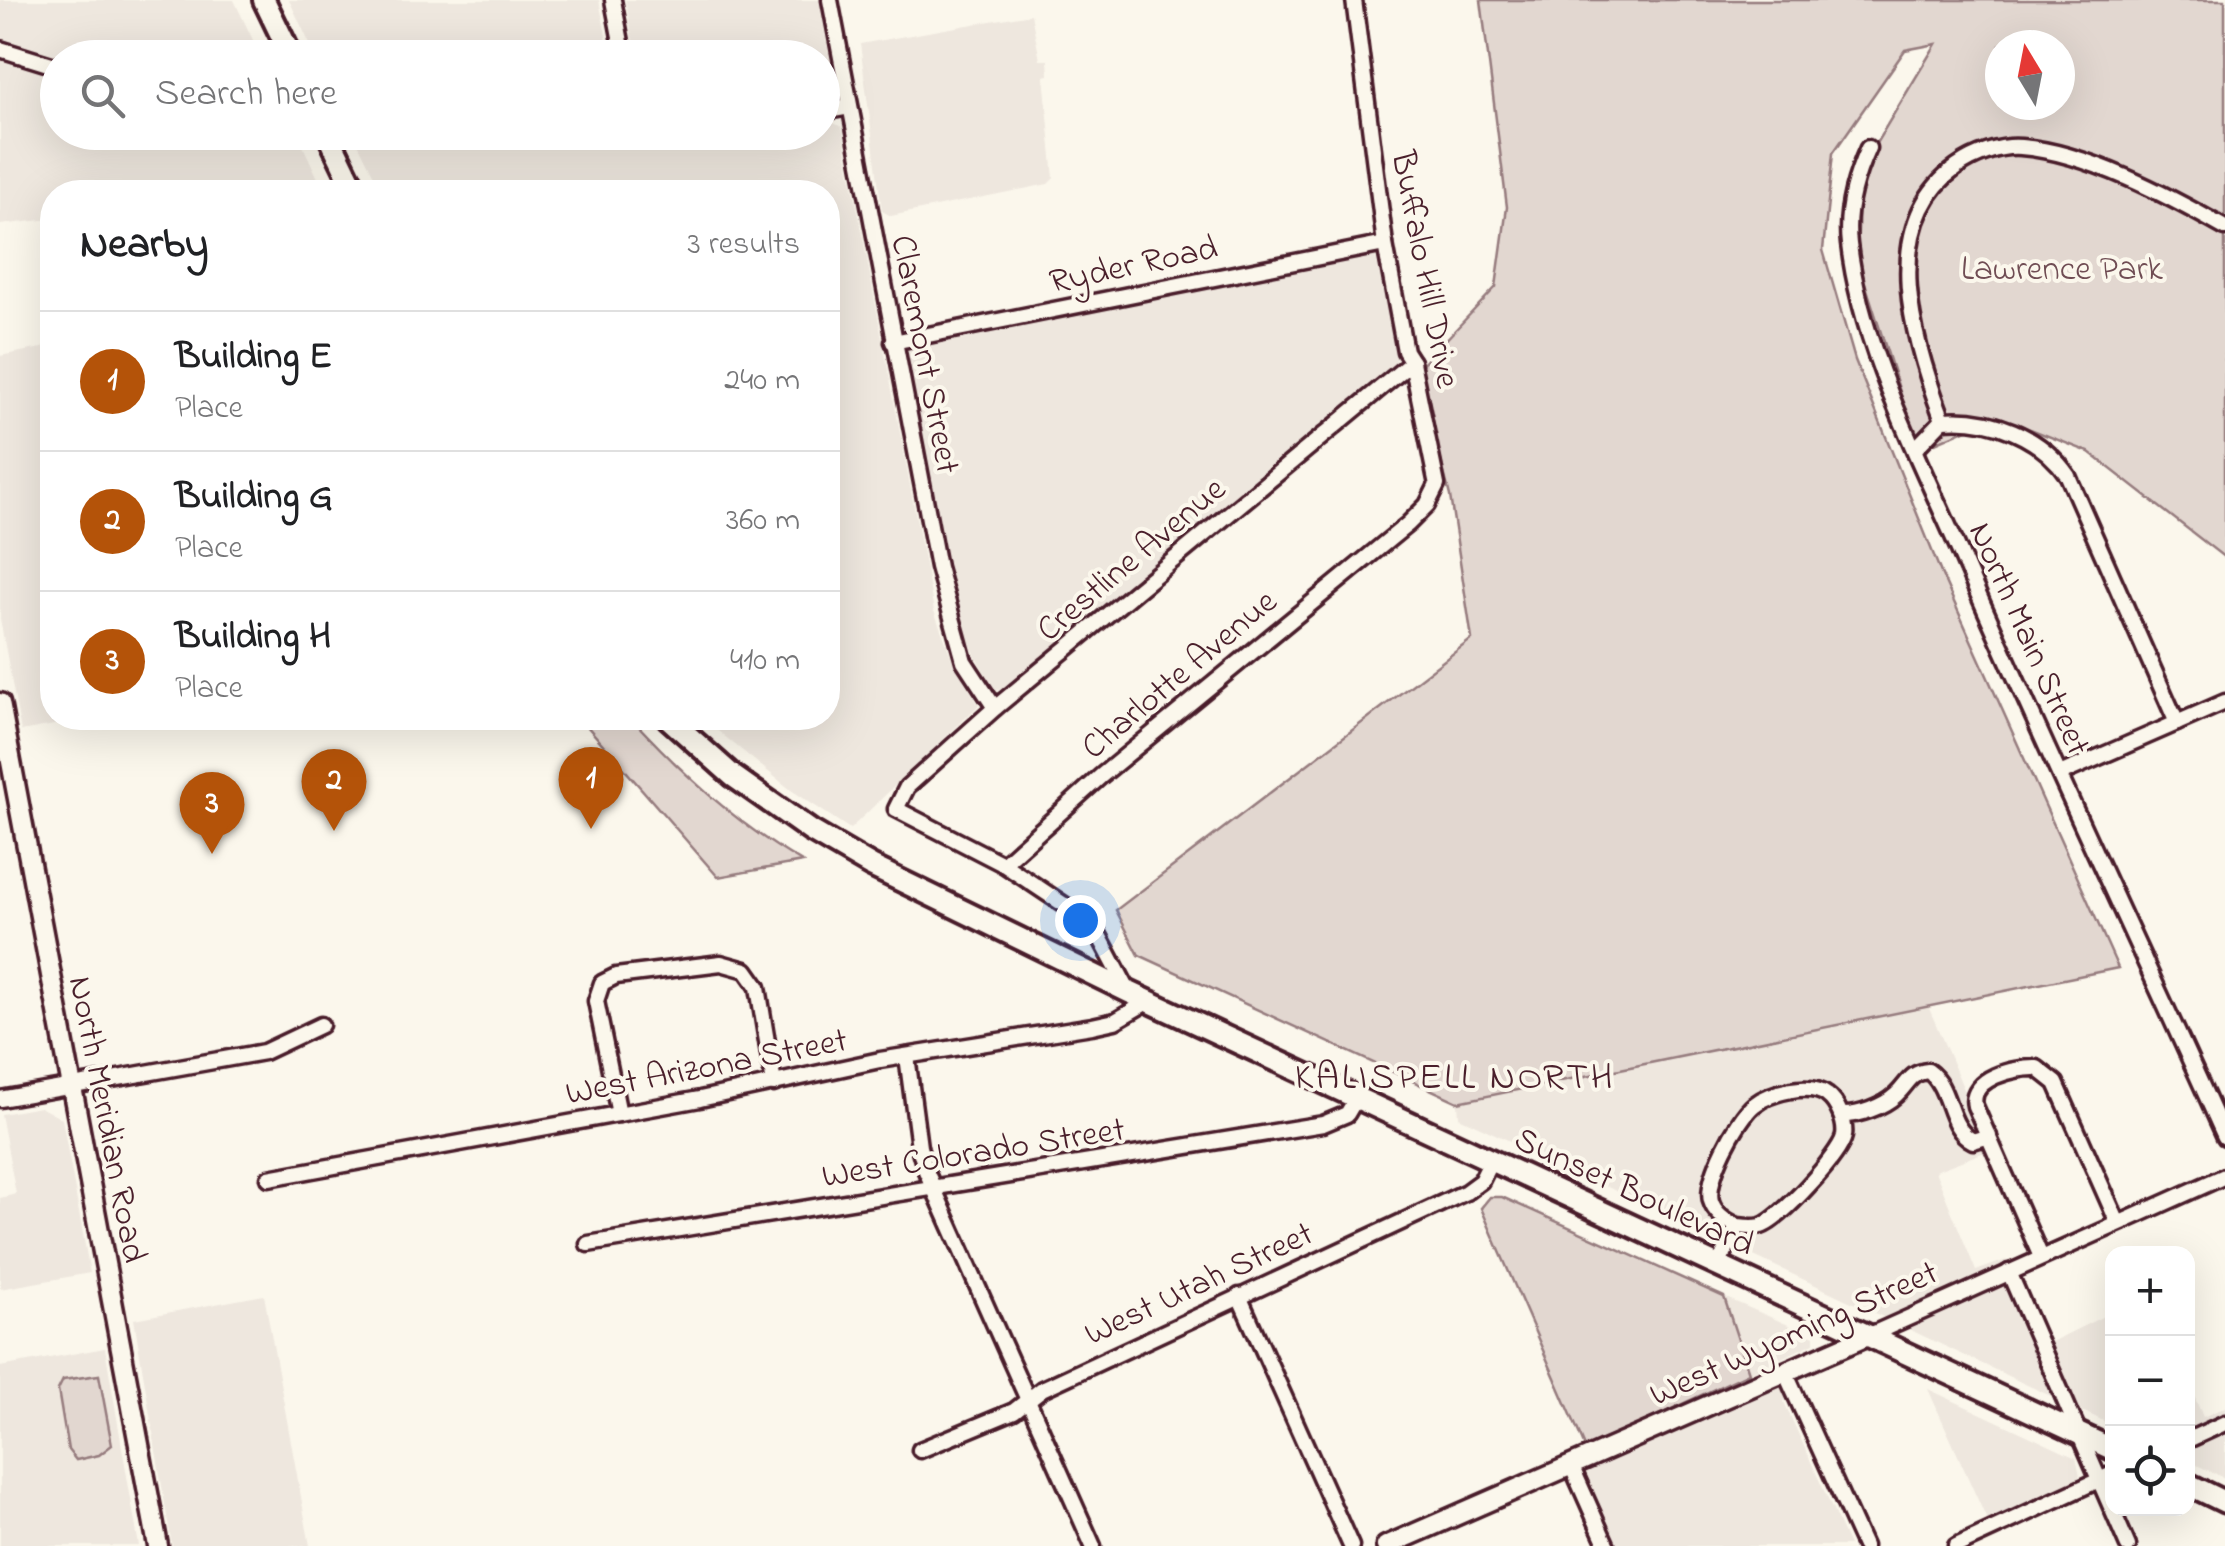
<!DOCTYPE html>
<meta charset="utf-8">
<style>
:root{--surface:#fff;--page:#f2f2f2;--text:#202124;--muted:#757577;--line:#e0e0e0;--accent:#b45309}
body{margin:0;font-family:"Indie Flower",sans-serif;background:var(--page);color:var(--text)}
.controls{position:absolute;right:30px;bottom:30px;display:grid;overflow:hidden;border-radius:20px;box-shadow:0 10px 40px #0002}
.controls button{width:90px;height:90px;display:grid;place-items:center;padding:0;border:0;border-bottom:2px solid var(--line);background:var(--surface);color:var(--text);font:50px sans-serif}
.compass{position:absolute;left:1985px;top:30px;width:90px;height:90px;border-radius:50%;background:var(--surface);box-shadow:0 10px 40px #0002;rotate:350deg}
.you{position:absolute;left:1080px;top:920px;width:35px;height:35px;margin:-25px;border:8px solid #fff;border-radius:50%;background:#1a73e8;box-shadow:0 0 0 15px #1a73e833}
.badge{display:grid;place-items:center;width:65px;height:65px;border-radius:50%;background:var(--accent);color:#fff;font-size:32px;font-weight:700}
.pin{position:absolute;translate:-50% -82px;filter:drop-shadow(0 2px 5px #0008)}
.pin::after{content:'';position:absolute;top:52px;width:35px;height:30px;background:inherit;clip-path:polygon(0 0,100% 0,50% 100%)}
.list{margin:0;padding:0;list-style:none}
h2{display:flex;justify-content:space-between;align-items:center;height:130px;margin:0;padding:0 40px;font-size:42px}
h2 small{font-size:32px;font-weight:400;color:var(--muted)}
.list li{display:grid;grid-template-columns:65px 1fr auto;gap:30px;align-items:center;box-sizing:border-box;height:140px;padding:0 40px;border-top:2px solid var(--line)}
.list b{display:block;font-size:38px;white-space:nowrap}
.list p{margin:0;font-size:32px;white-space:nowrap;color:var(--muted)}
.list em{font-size:32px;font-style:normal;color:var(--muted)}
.icon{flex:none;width:55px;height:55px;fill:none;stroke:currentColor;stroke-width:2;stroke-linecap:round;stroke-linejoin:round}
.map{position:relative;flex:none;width:2225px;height:1546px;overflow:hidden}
.search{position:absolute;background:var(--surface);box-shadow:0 10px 40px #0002;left:40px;top:40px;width:800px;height:110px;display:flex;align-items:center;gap:25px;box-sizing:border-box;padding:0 35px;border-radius:55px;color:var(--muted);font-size:38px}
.panel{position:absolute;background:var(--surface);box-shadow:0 10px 40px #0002;left:40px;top:180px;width:800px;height:550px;border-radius:40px}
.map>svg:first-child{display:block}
.built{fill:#eee7de}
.green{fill:#e2d7d0;stroke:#967b7e;stroke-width:2.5;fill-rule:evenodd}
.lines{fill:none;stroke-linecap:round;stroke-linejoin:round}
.minor-casing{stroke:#4a1f2b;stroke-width:21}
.tertiary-casing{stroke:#4a1f2b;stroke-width:25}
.secondary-casing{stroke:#4a1f2b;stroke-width:25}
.primary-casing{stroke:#4a1f2b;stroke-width:28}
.minor{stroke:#fbf7ec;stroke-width:14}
.tertiary{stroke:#fbf7ec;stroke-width:18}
.secondary{stroke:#fbf7ec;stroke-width:18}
.primary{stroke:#fbf7ec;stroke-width:20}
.labels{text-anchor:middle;stroke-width:8;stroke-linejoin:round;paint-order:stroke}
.street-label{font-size:35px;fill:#4a1f2b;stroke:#fbf7ec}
.park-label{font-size:35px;fill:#704d54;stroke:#fbf7ec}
.neighbourhood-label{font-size:38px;letter-spacing:2.5px;fill:#4a1f2b;stroke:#fbf7ec}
</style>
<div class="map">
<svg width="2225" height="1546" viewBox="0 0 2225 1546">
<rect width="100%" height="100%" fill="#fbf7ec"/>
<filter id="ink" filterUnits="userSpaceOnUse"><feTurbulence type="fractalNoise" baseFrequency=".01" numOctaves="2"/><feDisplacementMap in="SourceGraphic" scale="20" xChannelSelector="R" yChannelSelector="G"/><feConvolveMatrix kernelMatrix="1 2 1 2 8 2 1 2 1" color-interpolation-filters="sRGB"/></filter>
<g filter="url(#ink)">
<g class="built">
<polygon points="0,0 234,0 261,57 58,58 58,132 297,133 322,187 276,192 52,192 52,219 0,225"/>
<polygon points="289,0 599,0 610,57 316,57"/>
<polygon points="625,0 819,0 836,91 831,97 823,99 822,58 636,57"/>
<polygon points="1031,14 1040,60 1048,60 1049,75 1044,76 1054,178 1048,184 891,216 882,211 860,44"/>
<polygon points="831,122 842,127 934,611 954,664 979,705 850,829 791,790 702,718 828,718 828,192 382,192 353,133 678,132 706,141 729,142 778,133 822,132 823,124"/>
<polygon points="1374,250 1387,305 1397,359 1394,364 1024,678 996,691 975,656 957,606 905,350 1214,280"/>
<polygon points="52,346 52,718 92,718 21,731 0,619 0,356"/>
<polygon points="1928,1006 1990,1150 1935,1171 1976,1271 2006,1260 2047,1344 2112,1312 2112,1425 1459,1117 1458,1102"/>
<polygon points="40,1107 62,1119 90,1273 0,1289 0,1198 16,1194 1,1114"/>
<polygon points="264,1295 310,1546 172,1546 134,1319"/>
<polygon points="1724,1297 1814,1336 1814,1343 1749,1373"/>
<polygon points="105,1348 139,1546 0,1546 0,1367"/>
<polygon points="2188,1382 2203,1417 2225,1407 2225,1478 2188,1461"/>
<polygon points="1776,1383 1784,1387 1787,1396 1784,1402 1849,1546 1618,1546 1587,1477 1586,1471 1591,1466"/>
<polygon points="1928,1389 2076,1458 2080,1475 2075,1482 1987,1520"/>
</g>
<g class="green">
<path d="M1481,0H2225V558L2089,452L1997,416L1921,449L1908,417L1857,258L1859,201L1872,150L1936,44L1905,50L1833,153L1823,250L1855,360L1941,573L2118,968L1458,1102L1139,955L1116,910L1472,639L1450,496L1418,369L1496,287L1507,207ZM2000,45H2060V105H2000Z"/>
<path d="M580,718H631C682,773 736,824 802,862L718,877Z"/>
<polygon points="1490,1197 1502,1197 1724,1297 1749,1373 1586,1449 1481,1208"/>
<polygon points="99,1375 112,1445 99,1455 76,1460 68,1450 58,1390 63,1380"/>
</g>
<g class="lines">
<g class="minor-casing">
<g id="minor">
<polyline points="613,0 624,58"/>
<polyline points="830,0 938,567 964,661 995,708"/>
<polyline points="0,49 58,67"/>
<polyline points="822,112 850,107"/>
<path d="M1868,148C1855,177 1845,211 1849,244C1861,348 1917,454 1959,550C2044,747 2137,941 2225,1137"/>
<polyline points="893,342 1385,244"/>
<path d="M1943,420C1914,344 1876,224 1957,167C1974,155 2000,145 2021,147C2086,152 2169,196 2225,228"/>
<path d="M1915,449L1943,420C1990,416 2041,436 2068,476L2177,723"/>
<polyline points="2060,774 2225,702"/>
<polyline points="1003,864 1101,776 1408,524 1427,505 1437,485 1412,362 1405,351 1385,244 1354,0"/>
<polyline points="1129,992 1093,924 1003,864 896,809 907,787 995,708 1412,362"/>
<polyline points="907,1056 919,1147 926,1171 1093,1546"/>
<polyline points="0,1099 264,1052 321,1025"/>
<polyline points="619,1114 596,1001 602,983 616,976 721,963 746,970 758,987 774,1084"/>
<path d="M1841,1115C1858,1116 1883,1107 1896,1095C1909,1083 1909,1073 1928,1071C1952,1088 1946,1127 1973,1141L1989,1136"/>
<polyline points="269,1178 700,1099 880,1060 1092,1026 1115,1021 1149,1001"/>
<polyline points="588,1244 1323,1124 1347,1114 1357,1097"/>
<path d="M2041,1257L1975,1106C1968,1078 2015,1067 2037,1068L2056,1083L2118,1223"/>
<path d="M1718,1265L1738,1226C1746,1227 1754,1228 1761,1226C1780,1220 1840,1155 1844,1136C1846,1123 1838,1103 1827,1095C1810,1082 1770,1092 1754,1105C1737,1119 1705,1179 1711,1201C1715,1214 1726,1221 1738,1226"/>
<polyline points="2009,1272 2128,1546"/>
<polyline points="1239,1296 1351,1546"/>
<polyline points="1870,1335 2225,1176"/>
<polyline points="1785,1372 1864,1546"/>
<polyline points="2188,1440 2225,1423"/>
<polyline points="920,1450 1014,1411 1042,1389 1466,1192 1481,1181 1492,1159"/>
<polyline points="1571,1465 1607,1546"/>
<polyline points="1956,1546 2112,1474"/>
</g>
</g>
<g class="tertiary-casing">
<polyline id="tertiary" points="1386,1546 1870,1335"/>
</g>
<g class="secondary-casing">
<polyline id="secondary" points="0,703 158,1546"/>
</g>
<g class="primary-casing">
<g id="primary">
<polyline points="264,0 292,58"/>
<polyline points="327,132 356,192"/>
<polyline points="668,718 733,776 811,831 871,866 1129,992 2112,1449"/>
<polyline points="2188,1484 2225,1502"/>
</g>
</g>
<use href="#minor" class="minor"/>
<use href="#tertiary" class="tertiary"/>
<use href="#secondary" class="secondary"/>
<use href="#primary" class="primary"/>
</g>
</g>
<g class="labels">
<g class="street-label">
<text transform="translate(1133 263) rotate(-12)" y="12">Ryder Road</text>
<text transform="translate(1427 269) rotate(79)" y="12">Buffalo Hill Drive</text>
<text transform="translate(927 354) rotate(79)" y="12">Claremont Street</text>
<text transform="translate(1130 558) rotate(-40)" y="12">Crestline Avenue</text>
<text transform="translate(2031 638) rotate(66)" y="12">North Main Street</text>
<text transform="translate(1178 673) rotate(-40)" y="12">Charlotte Avenue</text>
<text transform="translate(706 1065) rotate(-11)" y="12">West Arizona Street</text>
<text transform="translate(109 1119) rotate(79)" y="12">North Meridian Road</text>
<text transform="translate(973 1151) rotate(-9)" y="12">West Colorado Street</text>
<text transform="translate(1635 1190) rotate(25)" y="12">Sunset Boulevard</text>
<text transform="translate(1198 1282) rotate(-25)" y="12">West Utah Street</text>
<text transform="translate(1793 1332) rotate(-24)" y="12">West Wyoming Street</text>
</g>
<g class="park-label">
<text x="2062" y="279">Lawrence Park</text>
</g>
<g class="neighbourhood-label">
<text x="1455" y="1088">KALISPELL NORTH</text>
</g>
</g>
</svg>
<div class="controls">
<button>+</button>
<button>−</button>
<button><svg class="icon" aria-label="locate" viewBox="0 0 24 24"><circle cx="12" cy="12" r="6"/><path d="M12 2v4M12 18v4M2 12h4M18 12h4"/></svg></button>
</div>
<svg class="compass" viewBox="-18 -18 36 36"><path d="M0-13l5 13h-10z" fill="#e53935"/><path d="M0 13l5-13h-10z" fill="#757577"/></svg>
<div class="you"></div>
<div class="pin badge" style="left:591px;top:829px">1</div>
<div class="pin badge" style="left:334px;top:831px">2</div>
<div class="pin badge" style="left:212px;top:854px">3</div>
<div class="search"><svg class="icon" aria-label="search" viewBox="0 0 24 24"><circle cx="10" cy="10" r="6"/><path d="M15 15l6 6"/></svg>Search here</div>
<section class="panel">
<h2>Nearby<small>3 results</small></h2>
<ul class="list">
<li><span class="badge">1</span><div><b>Building E</b><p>Place</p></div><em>240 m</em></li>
<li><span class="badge">2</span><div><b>Building G</b><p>Place</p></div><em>360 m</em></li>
<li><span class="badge">3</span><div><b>Building H</b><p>Place</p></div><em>410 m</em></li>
</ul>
</section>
</div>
